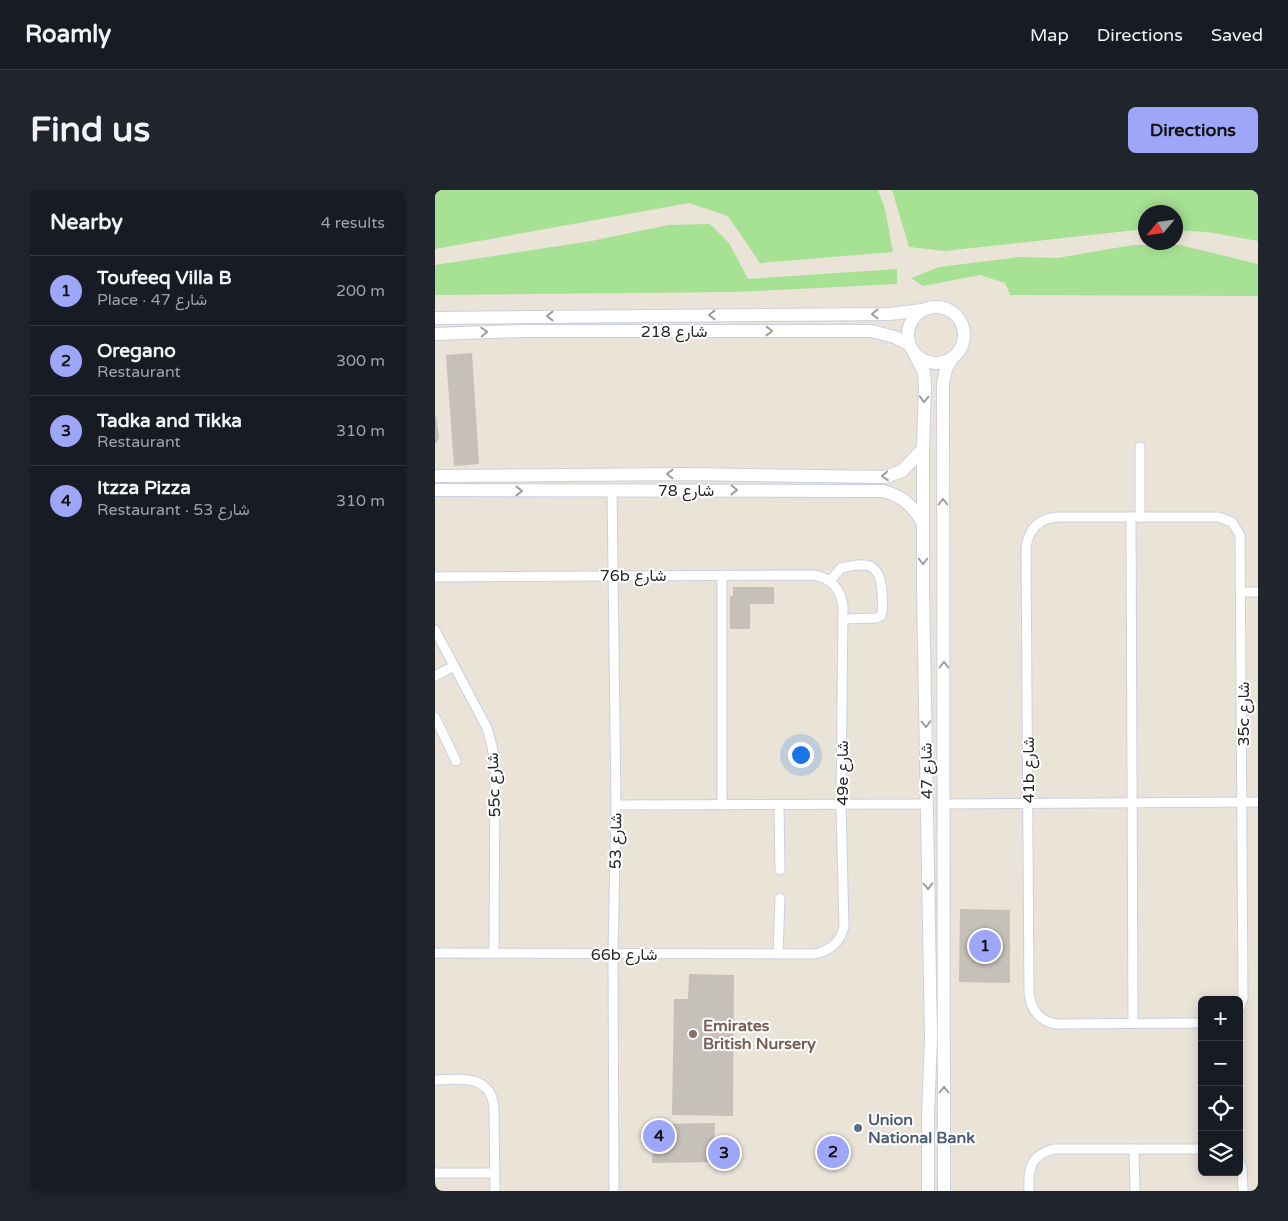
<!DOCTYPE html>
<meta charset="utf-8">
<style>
:root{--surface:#171b24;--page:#20242c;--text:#f1f3f6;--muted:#9ea1a6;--line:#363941;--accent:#9da6f7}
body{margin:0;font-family:"Varela Round",Vazirmatn,sans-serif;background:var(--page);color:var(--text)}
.controls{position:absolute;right:15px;bottom:15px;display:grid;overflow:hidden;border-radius:8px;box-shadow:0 2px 12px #0003}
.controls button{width:45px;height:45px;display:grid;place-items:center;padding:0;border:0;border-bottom:1px solid var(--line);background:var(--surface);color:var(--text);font:25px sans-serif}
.compass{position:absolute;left:703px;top:15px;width:45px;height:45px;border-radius:50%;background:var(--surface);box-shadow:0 2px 12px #0003;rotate:241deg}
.you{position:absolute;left:365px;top:564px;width:18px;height:18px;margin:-12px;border:4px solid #fff;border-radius:50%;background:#1a73e8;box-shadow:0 0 0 8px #1a73e833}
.badge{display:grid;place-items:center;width:32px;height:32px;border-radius:50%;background:var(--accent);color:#111;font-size:16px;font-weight:700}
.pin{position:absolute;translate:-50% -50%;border:2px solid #fff;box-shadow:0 1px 5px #0006}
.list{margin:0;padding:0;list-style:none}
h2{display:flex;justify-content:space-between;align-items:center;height:65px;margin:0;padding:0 20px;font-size:21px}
h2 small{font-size:16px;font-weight:400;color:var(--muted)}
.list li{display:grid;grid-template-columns:32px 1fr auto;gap:15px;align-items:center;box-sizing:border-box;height:70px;padding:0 20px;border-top:1px solid var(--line)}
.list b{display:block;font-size:19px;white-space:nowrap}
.list p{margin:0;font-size:16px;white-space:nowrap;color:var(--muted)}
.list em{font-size:16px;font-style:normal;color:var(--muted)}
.icon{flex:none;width:28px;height:28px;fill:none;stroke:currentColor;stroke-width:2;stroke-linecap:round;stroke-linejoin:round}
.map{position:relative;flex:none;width:823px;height:1001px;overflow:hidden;border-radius:8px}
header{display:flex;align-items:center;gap:30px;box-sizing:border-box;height:70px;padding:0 25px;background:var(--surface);border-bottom:1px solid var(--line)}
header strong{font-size:24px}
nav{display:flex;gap:28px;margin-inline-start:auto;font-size:18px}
.intro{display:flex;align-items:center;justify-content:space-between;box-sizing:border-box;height:120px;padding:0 30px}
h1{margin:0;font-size:35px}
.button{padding:12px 22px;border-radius:8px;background:var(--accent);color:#111;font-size:18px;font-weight:700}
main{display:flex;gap:30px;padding:0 30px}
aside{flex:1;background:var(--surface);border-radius:8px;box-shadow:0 2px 12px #0003}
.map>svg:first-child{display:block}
.green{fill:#a7e193}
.building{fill:#c5c0b8}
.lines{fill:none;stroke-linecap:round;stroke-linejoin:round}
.street-casing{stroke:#cdcfe0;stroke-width:11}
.secondary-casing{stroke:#cdcfe0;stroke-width:14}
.street{stroke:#fff;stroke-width:9}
.secondary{stroke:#fff;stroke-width:12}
.oneway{stroke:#9e9e9e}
.education-dot{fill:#8d6e63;stroke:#fff;stroke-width:2}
.service-dot{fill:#5c6f8a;stroke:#fff;stroke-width:2}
.labels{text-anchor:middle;stroke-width:4;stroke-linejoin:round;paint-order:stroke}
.street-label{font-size:16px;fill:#272727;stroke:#fff}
.education-label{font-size:16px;font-weight:bold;fill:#785e54;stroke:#fff;text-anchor:start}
.service-label{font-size:16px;font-weight:bold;fill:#4e5e75;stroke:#fff;text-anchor:start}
</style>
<header>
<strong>Roamly</strong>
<nav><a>Map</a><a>Directions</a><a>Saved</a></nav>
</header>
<div class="intro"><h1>Find us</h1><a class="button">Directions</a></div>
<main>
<aside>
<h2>Nearby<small>4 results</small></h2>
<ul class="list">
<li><span class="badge">1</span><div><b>Toufeeq Villa B</b><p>Place · شارع 47</p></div><em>200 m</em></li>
<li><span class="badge">2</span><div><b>Oregano</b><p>Restaurant</p></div><em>300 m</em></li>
<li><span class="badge">3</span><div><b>Tadka and Tikka</b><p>Restaurant</p></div><em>310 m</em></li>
<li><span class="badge">4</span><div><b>Itzza Pizza</b><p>Restaurant · شارع 53</p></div><em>310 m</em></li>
</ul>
</aside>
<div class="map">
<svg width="823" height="1001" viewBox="0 0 823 1001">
<rect width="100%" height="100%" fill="#eae3d8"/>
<g class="green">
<polygon points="0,0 443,0 450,19 458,62 325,73 293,26 254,13 0,59"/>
<polygon points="457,0 823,0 823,51 772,42 741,40 741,22 711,22 710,39 510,61 474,57"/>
<polygon points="275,34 294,53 313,89 462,79 462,94 299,102 0,105 0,75 156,51 234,35"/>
<polygon points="698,55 745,55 823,74 823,106 575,105 570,93 545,85 488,96 476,88 504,77 585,67 622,68"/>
</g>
<g class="building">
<polygon points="37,163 44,274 19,276 11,165"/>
<polygon points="0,226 1,226 4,248 0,255"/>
<polygon points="298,397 339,397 339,414 315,414 315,439 295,439 295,406 298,406"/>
<polygon points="525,719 575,720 575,793 524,792"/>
<polygon points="254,784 299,785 298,926 237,925 239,809 253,809"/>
<polygon points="280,933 278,972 217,973 219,934"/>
</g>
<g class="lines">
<g class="street-casing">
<g id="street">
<polyline points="177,300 181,615 178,764 179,1001"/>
<polyline points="696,327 698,832"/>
<polyline points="705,327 705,257"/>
<polyline points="287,385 287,614"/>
<path d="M0,387L379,385C396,388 406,399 408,416L406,615L409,737C405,753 395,761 379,764L0,763"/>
<path d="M395,391L406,378C432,372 445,372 447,402C447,410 449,419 446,426L441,428L408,429"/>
<polyline points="807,402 823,402"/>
<polyline points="0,440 52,538 57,556 60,574 59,763"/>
<polyline points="0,486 19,476"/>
<polyline points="0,527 21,571"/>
<polyline points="509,614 823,612"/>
<polyline points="181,615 492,614"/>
<polyline points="344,615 345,680"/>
<polyline points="343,764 345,708"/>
<path d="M767,833L621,834C604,831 596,820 594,803L591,357C594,339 604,328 623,327H783L797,332L805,345L808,808L804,820"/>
<path d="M0,890C26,889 57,884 59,919L60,1001"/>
<polyline points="699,959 700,1001"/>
<polyline points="804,971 807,978 808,1001"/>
<polyline points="0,983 60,983"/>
<path d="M594,1001C593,979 595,965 619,959H767"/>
</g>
</g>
<g class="secondary-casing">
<g id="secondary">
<circle cx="501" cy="145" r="28"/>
<polyline points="0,128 454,124 488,120"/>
<polyline points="0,144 85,141 436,141 460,147 475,155"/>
<polyline points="479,163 489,182 490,196 488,259 488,399 496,849 493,924 493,1001"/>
<polyline points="0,286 251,284 450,287 467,281 488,259"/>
<path d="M0,300L448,301C469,307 477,315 488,333"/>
<polyline points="509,1001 508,193 511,179 518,167"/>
</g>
</g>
<use href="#street" class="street"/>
<use href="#secondary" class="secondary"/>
</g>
<defs><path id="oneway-chevron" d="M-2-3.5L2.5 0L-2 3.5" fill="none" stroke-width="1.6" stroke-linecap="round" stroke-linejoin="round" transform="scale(1.25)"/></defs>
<g class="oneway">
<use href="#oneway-chevron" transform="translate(440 124) rotate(180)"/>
<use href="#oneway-chevron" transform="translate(277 125) rotate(180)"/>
<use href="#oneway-chevron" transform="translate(115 126) rotate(180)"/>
<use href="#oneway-chevron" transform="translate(334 141)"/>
<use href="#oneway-chevron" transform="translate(49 142) rotate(-2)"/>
<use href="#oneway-chevron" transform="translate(489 209) rotate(93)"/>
<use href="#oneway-chevron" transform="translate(235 284) rotate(180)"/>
<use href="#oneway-chevron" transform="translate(450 286) rotate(175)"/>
<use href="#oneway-chevron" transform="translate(299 300) rotate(1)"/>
<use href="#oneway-chevron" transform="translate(84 301)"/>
<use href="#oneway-chevron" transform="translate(508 312) rotate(-90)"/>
<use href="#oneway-chevron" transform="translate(488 371) rotate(90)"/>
<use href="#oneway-chevron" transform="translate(509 475) rotate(-90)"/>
<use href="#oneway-chevron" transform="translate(491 534) rotate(89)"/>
<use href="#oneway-chevron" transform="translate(493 696) rotate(89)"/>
<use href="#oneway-chevron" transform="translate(509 900) rotate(-90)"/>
</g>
<circle class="education-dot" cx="258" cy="844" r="5"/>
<circle class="service-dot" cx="423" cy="938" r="5"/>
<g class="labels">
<g class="street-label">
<text x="239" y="147">شارع 218</text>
<text x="251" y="306">شارع 78</text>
<text x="198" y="391">76b شارع</text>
<text transform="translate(808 524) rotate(-90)" y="6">35c شارع</text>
<text transform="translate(593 580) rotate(-90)" y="6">41b شارع</text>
<text transform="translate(491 581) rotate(-91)" y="6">شارع 47</text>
<text transform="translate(407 583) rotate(-90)" y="6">49e شارع</text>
<text transform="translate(58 595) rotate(-92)" y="6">55c شارع</text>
<text transform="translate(180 651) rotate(-89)" y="6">شارع 53</text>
<text x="189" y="770">66b شارع</text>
</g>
<g class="education-label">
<text x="268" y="841">Emirates<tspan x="268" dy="18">British Nursery</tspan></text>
</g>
<g class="service-label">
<text x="433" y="935">Union<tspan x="433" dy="18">National Bank</tspan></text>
</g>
</g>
</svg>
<div class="controls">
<button>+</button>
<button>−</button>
<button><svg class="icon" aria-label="locate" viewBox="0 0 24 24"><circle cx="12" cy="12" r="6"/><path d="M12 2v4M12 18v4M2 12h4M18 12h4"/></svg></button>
<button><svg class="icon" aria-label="layers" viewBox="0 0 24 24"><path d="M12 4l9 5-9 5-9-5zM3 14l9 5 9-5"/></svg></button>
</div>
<svg class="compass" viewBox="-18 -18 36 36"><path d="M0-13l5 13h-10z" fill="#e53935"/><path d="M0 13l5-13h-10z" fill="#9ea1a6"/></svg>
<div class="you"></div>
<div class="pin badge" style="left:550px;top:756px">1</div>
<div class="pin badge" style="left:398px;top:962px">2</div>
<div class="pin badge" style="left:289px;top:963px">3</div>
<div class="pin badge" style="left:224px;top:946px">4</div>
</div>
</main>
